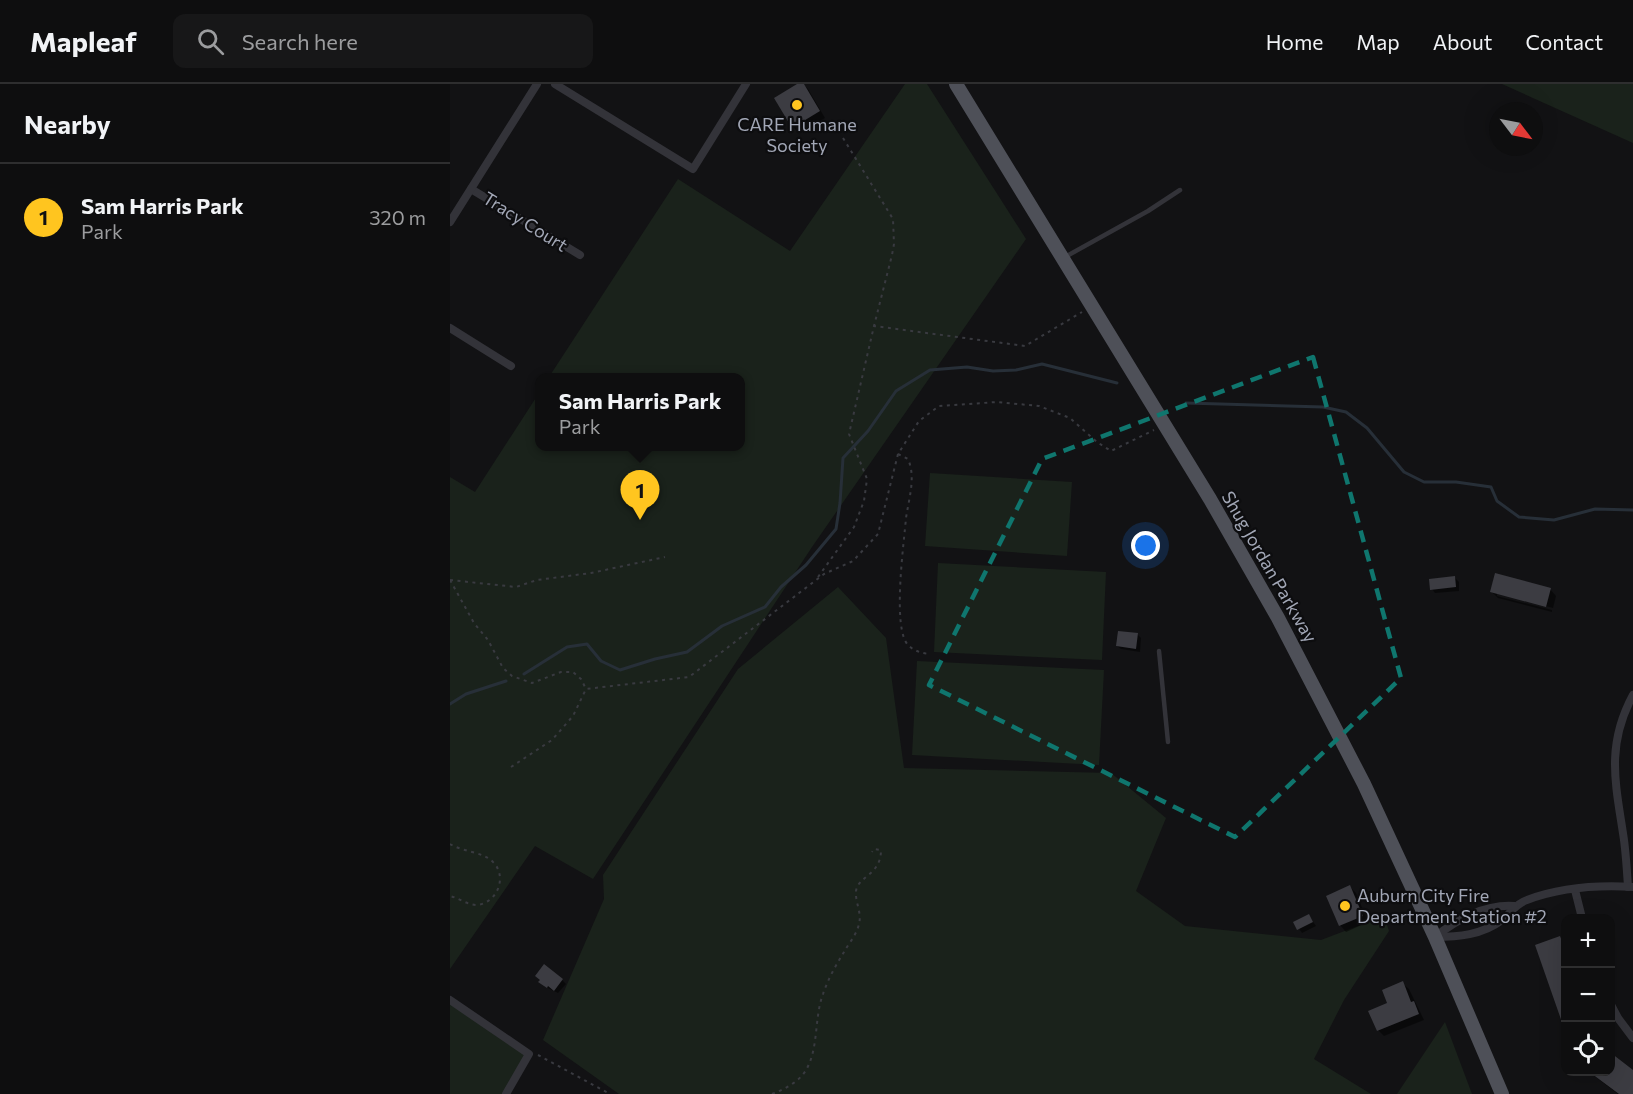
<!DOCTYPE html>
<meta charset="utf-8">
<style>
:root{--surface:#0e0e0f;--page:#171718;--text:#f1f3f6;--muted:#9b9c9e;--line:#2e2e2f;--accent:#ffc51f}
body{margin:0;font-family:Commissioner,sans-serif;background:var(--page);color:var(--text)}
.controls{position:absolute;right:18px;bottom:18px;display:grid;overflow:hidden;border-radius:12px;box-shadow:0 6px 24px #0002}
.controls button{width:54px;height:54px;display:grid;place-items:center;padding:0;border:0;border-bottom:2px solid var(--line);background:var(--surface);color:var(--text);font:30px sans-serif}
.compass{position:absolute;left:1039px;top:18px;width:54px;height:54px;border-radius:50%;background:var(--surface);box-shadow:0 6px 24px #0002;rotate:122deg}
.you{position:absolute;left:696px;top:462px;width:21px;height:21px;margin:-15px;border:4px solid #fff;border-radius:50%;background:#1a73e8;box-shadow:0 0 0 9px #1a73e833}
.badge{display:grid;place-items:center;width:39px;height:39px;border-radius:50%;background:var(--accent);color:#111;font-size:20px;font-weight:700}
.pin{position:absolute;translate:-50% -50px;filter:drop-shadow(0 2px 3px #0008)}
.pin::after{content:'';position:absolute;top:32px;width:21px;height:18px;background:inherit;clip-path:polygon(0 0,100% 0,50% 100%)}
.popup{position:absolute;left:85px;top:289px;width:210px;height:78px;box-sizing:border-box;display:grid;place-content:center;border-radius:12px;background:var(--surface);filter:drop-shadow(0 2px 4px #0005);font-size:20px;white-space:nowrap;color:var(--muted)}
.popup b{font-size:22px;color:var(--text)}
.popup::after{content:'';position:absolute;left:50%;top:100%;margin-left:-12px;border:12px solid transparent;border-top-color:var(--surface)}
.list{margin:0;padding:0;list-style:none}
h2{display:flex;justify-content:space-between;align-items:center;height:78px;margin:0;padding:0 24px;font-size:26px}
h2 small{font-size:20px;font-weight:400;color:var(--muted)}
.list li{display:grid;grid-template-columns:39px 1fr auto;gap:18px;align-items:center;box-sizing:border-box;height:108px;padding:0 24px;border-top:2px solid var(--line)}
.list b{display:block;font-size:22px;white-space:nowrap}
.list p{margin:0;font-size:20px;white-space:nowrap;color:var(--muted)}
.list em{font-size:20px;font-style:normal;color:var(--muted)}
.icon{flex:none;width:33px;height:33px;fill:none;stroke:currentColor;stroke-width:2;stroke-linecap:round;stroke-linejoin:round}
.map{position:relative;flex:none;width:1183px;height:1010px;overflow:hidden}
header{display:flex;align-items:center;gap:36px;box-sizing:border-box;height:84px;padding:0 30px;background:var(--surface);border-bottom:2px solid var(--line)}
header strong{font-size:28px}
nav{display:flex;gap:33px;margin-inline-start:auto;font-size:21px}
.search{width:420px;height:54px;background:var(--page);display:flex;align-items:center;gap:15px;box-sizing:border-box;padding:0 21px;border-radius:12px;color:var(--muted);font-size:22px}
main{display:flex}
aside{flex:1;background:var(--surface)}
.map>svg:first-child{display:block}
.green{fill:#1a221b}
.shadow{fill:#0007}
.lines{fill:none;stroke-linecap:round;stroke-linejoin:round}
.stream{stroke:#272f38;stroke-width:3}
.building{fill:#3c3c42}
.path{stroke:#393a40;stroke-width:2;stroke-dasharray:3 4.5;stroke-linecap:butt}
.lane{stroke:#333339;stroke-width:4.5}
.street{stroke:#333339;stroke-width:8}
.primary{stroke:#4e5058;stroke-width:14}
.marked{fill:none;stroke:#0f766e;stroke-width:4.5;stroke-dasharray:12 8;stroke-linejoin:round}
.poi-dot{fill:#ffc51f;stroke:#0d0d0f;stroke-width:2}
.labels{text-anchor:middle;stroke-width:4.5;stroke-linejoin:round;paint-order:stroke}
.poi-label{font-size:18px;fill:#a2a7b6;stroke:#0d0d0f}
.street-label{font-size:18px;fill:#a2a7b6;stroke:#0d0d0f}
</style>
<header>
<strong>Mapleaf</strong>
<div class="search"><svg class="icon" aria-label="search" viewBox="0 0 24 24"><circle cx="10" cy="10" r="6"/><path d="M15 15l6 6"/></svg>Search here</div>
<nav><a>Home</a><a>Map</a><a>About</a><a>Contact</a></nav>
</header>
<main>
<aside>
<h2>Nearby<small></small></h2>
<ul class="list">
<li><span class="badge">1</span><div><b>Sam Harris Park</b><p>Park</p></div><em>320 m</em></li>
</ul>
</aside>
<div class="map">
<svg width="1183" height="1010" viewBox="0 0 1183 1010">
<rect width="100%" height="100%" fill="#121214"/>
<g class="green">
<polygon points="455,0 477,0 576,155 362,463 143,795 85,762 0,885 0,393 25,408 89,309 90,362 290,362 290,294 99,293 228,95 340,167"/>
<polygon points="1052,0 1183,0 1183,59"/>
<polygon points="480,389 622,398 617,472 475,462"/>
<polygon points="488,479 656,488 652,576 484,568"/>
<polygon points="388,503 436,554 454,684 661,689 716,734 686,807 735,842 871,856 934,832 939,847 894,916 864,975 921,1010 169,1010 93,956 154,815 153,791 288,585"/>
<polygon points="467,577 654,586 649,681 462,671"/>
<polygon points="0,916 79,970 52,1010 0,1010"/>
<polygon points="995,938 1022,1010 947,1010"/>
</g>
<g class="shadow">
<polygon points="350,0 353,0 358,5 375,34 349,49 343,43"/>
<polygon points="1005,494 1009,498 1009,507 985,509 982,505"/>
<polygon points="1100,505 1106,512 1103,524 1047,509 1047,512 1102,526 1102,528 1048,514 1042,508"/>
<polygon points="687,550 691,554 690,568 671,565 667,562"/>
<polygon points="900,803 906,809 918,838 896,848 890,841"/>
<polygon points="859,832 866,842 852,849 845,839"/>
<polygon points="1110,854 1116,860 1116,943 1087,862"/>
<polygon points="112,896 116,900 108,909 94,902"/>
<polygon points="952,899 959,905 974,936 934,952 928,946 939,920"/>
<polygon points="1160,971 1183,988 1183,1010 1168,1010 1139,988 1160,988"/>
</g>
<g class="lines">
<g class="stream">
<polyline points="736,319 873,323 896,328 917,344 954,388 974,398 1006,398 1041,403 1047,417 1069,433 1104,436 1145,425 1183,426"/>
<polyline points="74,590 117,563 137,560 151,577 170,586 205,575 237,568 272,542 315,523 331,503 356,481 386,445 390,419 393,374 418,347 446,307 480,286 517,283 543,287 566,286 592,280 667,299"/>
<polyline points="0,620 16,610 56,597"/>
</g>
</g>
<g class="building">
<polygon points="347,0 354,0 370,27 342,44 324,14"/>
<polygon points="1045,489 1101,504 1096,523 1040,508"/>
<polygon points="1005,492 1006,503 980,506 979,495"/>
<polygon points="668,547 688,549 686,565 666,562"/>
<polygon points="900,801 913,832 889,842 876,812"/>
<polygon points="859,830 863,838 847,846 843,838"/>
<polygon points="1110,852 1116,867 1114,944 1085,861"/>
<polygon points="94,880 113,895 104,907 98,902 97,904 88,898 90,896 85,892"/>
<polygon points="953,897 961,918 964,917 969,930 927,947 918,927 937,919 932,906"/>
<polygon points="1161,969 1183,986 1183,1010 1169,1010 1138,987 1161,987"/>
</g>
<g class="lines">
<g class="path">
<polyline points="393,54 443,135 444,160 442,171 424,242"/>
<path d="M448,370L458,375C466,393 459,414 456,434C454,459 442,544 458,561C464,567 471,569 479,570"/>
<polyline points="368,493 404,443 414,417 417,395 399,350 424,242 575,262 632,228"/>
<polyline points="0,496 66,503 87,496 141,489 215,473"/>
<polyline points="0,496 24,539 38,556 53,584 62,592 82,599 111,588 123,588 131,595 136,605"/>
<polyline points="61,683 102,656 123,632 136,605 239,593 374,490 403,477 428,450 448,370 469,337 489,322 547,318 589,322 620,334 647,358 661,367 704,346"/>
<path d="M0,760C13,768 34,768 43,778C58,793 47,819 27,821C17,821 9,814 0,812"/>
<polyline points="88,971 160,1010"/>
<path d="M322,1010C335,1005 349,998 356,986C369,964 364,934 373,910C378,895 386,881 394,868C399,859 407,850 409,840C412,829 405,818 406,807C408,792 431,791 431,766L424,765L422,768"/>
</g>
<g class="lane">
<polyline points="615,173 698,127 730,106"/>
<polyline points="709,567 718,658"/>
</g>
<g class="street">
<polyline points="105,0 243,85 296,0"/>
<polyline points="21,105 130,171"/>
<polyline points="0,138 87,0"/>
<polyline points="0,244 61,282"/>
<path d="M1178,803C1177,787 1176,771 1174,756C1166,701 1155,663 1183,611"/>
<polyline points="1125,806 1132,834"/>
<path d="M985,853C1008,853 1032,851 1052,836C1061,829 1065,820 1077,816C1109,804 1149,801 1183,803"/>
<path d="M985,853C1007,835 1036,820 1064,822"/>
<polyline points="0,916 79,970 56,1010"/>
<polyline points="1160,919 1168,934 1183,954"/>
</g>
<polyline class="primary" points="506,0 760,415 828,534 914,700 985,853 1052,1010"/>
</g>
<path class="marked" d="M863,273L951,594L785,753L479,601L592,375Z"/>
<g class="poi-dot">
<circle cx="347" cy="21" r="6"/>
<circle cx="895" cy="822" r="6"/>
</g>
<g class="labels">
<g class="poi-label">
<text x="347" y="47">CARE Humane<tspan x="347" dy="21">Society</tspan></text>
<text x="907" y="818" text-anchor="start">Auburn City Fire<tspan x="907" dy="21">Department Station #2</tspan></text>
</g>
<g class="street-label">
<text transform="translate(75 138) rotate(32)" y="6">Tracy Court</text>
<text transform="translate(819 483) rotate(60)" y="6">Shug Jordan Parkway</text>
</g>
</g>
</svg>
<div class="controls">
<button>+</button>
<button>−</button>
<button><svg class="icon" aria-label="locate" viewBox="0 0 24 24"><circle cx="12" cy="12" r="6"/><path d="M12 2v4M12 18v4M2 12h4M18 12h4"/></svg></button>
</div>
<svg class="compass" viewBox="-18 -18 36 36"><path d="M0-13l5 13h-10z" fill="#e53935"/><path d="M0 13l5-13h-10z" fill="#9b9c9e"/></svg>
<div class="you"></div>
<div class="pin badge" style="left:190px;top:436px">1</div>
<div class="popup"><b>Sam Harris Park</b>Park</div>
</div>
</main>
